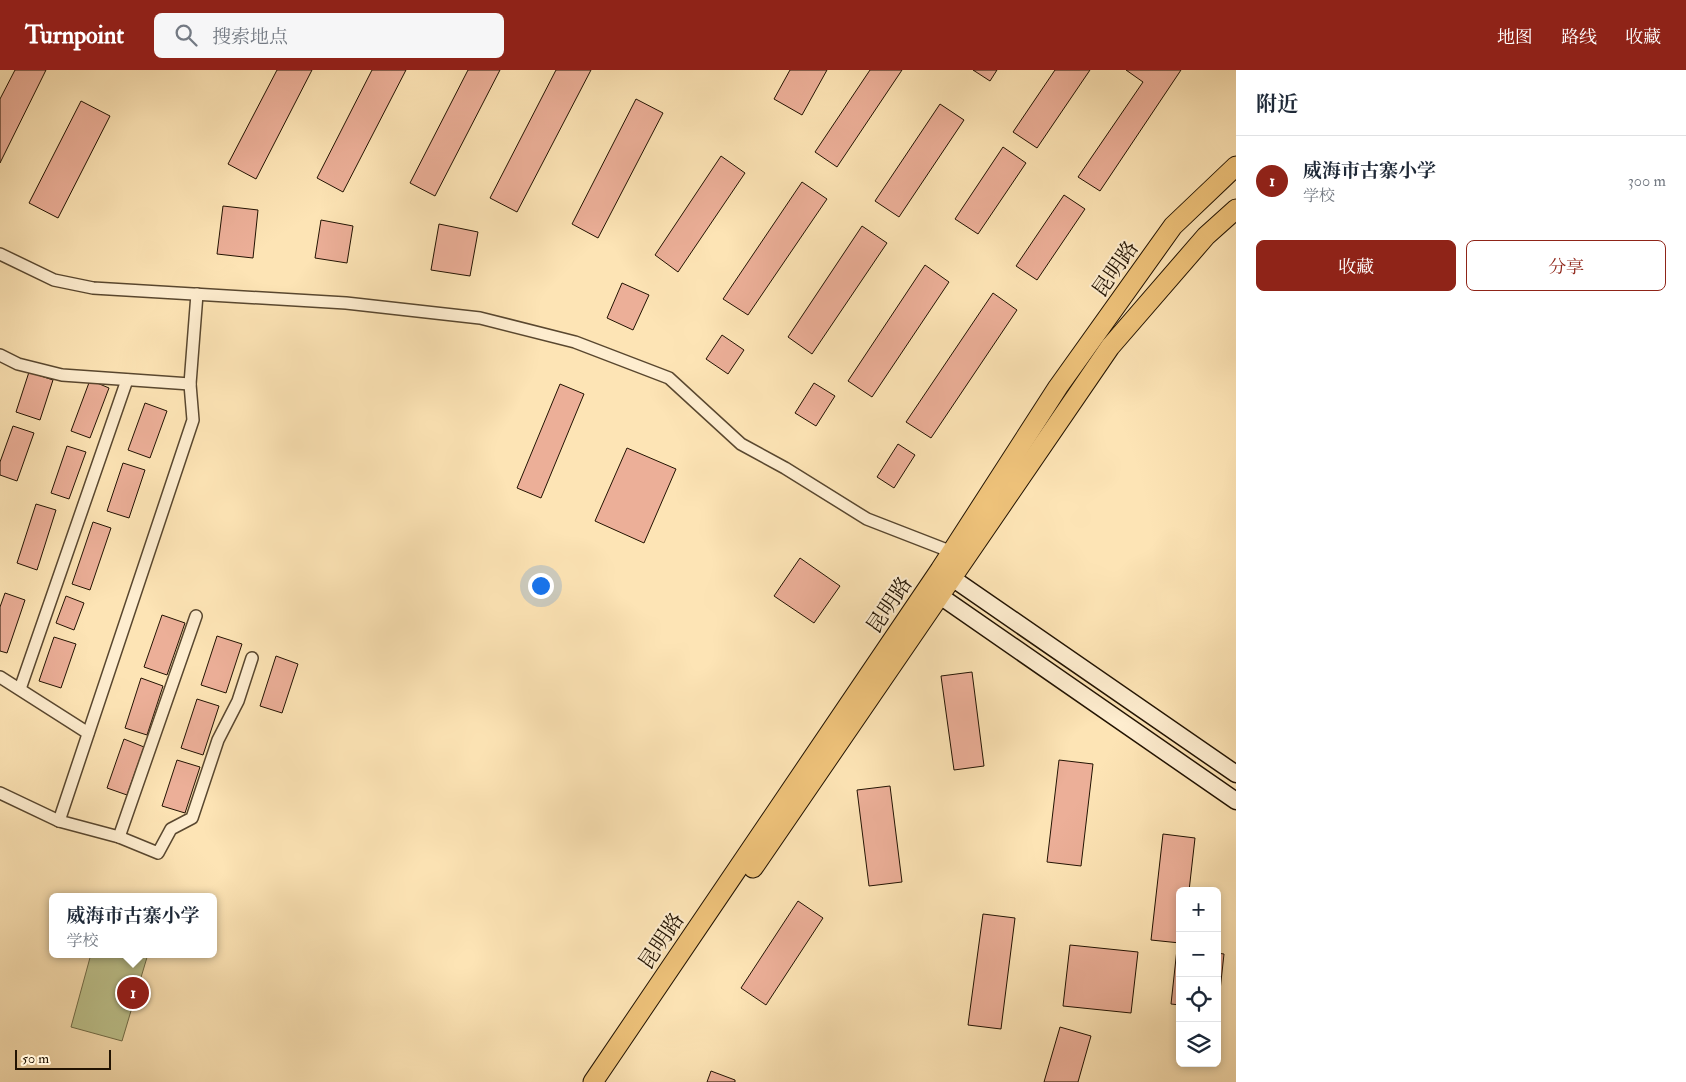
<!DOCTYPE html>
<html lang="zh">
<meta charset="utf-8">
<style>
:root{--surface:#fff;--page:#f6f6f7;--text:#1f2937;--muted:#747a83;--line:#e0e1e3;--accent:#8f2418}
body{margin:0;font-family:"IM FELL Double Pica","Noto Serif SC",serif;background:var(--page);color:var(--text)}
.controls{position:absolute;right:15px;bottom:15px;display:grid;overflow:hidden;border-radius:8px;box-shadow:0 2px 8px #0003}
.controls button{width:45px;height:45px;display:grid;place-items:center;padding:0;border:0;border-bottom:1px solid var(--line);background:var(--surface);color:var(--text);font:25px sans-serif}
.scale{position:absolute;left:15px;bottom:12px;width:96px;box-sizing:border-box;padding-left:5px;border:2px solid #221302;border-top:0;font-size:14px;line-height:18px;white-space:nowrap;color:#221302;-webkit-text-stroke:4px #feedcf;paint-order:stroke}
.you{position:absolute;left:540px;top:515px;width:18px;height:18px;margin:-12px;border:4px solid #fff;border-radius:50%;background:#1a73e8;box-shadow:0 0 0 8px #1a73e833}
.badge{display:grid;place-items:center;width:32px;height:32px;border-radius:50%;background:var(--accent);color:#fff;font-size:16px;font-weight:700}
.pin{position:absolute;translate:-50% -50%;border:2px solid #fff;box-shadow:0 1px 5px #0006}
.popup{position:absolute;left:49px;top:823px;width:168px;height:65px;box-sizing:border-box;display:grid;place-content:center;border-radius:8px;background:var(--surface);filter:drop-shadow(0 1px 4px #0005);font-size:16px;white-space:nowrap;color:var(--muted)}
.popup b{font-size:19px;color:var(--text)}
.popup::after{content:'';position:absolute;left:50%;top:100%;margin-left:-10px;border:10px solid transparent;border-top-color:var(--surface)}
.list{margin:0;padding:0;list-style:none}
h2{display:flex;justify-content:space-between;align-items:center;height:65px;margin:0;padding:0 20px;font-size:21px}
h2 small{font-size:16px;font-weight:400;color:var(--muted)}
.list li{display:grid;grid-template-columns:32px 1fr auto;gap:15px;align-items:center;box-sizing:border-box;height:90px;padding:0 20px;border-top:1px solid var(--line)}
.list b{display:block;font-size:19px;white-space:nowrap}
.list p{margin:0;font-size:16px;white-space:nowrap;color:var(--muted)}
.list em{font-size:16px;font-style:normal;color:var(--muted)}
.actions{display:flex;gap:10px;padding:15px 20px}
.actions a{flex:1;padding:11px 0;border:1px solid var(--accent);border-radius:8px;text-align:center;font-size:18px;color:var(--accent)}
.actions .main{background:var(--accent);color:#fff}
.icon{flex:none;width:28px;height:28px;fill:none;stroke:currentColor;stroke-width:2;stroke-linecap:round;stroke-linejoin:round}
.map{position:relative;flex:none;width:1236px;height:1012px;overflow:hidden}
header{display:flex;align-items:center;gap:30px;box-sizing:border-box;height:70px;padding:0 25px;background:var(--accent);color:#fff}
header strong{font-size:24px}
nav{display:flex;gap:28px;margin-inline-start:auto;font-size:18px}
.search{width:350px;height:45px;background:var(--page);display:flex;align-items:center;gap:12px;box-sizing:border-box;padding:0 18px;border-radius:8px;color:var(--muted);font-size:19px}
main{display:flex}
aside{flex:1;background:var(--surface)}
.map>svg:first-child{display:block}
.green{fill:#bec48e;stroke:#706c48}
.building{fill:#ecaf98;stroke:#221302}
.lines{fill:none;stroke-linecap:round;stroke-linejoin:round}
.street-casing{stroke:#59472f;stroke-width:14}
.secondary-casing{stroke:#221302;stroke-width:19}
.primary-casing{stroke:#221302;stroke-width:21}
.street{stroke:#feedcf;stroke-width:11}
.secondary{stroke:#feedcf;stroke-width:16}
.primary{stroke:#eec27a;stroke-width:19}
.labels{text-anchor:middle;stroke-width:4;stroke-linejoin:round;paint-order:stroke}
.street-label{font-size:21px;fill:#221302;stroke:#feedcf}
</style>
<header>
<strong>Turnpoint</strong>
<div class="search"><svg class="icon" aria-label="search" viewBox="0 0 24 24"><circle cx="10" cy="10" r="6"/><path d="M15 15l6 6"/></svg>搜索地点</div>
<nav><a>地图</a><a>路线</a><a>收藏</a></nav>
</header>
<main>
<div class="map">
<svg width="1236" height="1012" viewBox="0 0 1236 1012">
<rect width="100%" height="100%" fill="#fde4b5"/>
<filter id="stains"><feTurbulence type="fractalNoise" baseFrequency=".004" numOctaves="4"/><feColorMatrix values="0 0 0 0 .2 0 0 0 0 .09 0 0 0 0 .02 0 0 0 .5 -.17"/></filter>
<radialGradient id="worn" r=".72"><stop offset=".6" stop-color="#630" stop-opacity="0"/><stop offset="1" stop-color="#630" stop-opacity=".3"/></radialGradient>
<polygon class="green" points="91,884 148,884 122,971 71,957"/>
<g class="building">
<polygon points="15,0 46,0 0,93 0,29"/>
<polygon points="277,0 312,0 256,109 228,94"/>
<polygon points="372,0 406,0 343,122 317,108"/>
<polygon points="468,0 500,0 435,126 410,113"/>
<polygon points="556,0 591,0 517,142 490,128"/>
<polygon points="790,0 827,0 802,45 774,29"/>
<polygon points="870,0 902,0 837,97 815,82"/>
<polygon points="973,0 997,0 990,11"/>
<polygon points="1055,0 1090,0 1037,78 1013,62"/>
<polygon points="1126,0 1181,0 1100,121 1078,107 1143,12"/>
<polygon points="636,29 663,43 598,168 572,154"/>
<polygon points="81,31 110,46 58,148 29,133"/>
<polygon points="940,34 964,50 899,147 875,131"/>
<polygon points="1003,77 1026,93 978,164 955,149"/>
<polygon points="721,86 745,103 678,202 655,185"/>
<polygon points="802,112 827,129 748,245 723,229"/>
<polygon points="1064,125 1085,139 1037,210 1016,196"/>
<polygon points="223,136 258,140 253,188 217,184"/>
<polygon points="321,150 353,156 347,193 315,188"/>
<polygon points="439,154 478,162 470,206 431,200"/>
<polygon points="862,156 887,173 812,284 788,267"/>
<polygon points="925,195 949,212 872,327 848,311"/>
<polygon points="622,213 649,225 633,260 607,248"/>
<polygon points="993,223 1017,240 931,368 906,352"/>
<polygon points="722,265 744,280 728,304 706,289"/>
<polygon points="29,302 53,310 40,350 16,342"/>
<polygon points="90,310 109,318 90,368 71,361"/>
<polygon points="814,313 835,326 816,356 795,343"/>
<polygon points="560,314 584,324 541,428 517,418"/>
<polygon points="145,333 167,341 150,388 128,380"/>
<polygon points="13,356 34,363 17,411 0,405 0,392"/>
<polygon points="898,374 915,385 894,418 877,407"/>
<polygon points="67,376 86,382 69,429 51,423"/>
<polygon points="627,378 676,399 644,473 595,451"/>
<polygon points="123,393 145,400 129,448 107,441"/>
<polygon points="36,434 56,440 37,500 17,493"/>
<polygon points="93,452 111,458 90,520 72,514"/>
<polygon points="800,488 840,516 814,553 774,526"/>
<polygon points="5,523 25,530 7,583 0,581 0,537"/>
<polygon points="66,526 84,533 74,560 56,553"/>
<polygon points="162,545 185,553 167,605 144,597"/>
<polygon points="217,566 242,574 226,623 201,615"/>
<polygon points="54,567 76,574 61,618 39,611"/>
<polygon points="276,586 298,594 282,643 260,636"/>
<polygon points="972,602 984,696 954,700 941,606"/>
<polygon points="141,608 163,616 147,665 125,658"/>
<polygon points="197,629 219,636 203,685 181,678"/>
<polygon points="124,669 144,677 127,725 107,718"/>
<polygon points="177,690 200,697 185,743 162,736"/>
<polygon points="1059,690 1093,694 1081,796 1047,792"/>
<polygon points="890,716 902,812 869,816 857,720"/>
<polygon points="1163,764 1195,768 1189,821 1180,821 1180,873 1151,870"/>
<polygon points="798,831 823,848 766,935 741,918"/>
<polygon points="983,844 1015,848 1001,959 968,955"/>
<polygon points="1070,875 1138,882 1131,943 1063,936"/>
<polygon points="1177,879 1180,879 1180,935 1171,934"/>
<polygon points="1217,883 1224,884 1218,939 1217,939"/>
<polygon points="1060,957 1091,966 1078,1012 1044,1012"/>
<polygon points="711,1001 735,1010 735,1012 707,1012"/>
</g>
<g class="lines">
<g class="street-casing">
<g id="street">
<polyline points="0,184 54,210 93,218 346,233 480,248 575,272 669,308 741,374 785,398 867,449 952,482 956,485"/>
<polyline points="0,285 18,294 62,305 190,314"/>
<polyline points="0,607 88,663"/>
<polyline points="20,619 127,310"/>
<polyline points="0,723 59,751 119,767 158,783 171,759 192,748 218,670 238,631 252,588"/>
<polyline points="59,751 193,350 190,314 197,224"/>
<polyline points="119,767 196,546"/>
</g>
</g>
<g class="secondary-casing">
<g id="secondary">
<polyline points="942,501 1236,704"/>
<polyline points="930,519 1236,731"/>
</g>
</g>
<g class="primary-casing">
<g id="primary">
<polyline points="753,798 1110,277 1206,166 1236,139"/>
<polyline points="593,1012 940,500 1058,317 1173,156 1236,96"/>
</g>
</g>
<use href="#street" class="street"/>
<use href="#secondary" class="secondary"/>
<use href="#primary" class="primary"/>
</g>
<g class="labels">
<g class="street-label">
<text transform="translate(1115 199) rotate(-55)" y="7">昆明路</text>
<text transform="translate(889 535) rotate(-56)" y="7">昆明路</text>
<text transform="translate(661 871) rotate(-56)" y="7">昆明路</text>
</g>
</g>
<rect width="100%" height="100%" filter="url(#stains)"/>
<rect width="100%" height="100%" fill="url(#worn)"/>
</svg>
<div class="controls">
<button>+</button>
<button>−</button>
<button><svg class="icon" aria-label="locate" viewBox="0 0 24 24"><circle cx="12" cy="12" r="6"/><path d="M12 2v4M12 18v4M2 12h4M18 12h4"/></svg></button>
<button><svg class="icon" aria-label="layers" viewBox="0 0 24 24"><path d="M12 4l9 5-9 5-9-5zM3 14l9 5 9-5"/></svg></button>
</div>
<div class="scale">50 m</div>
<div class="you"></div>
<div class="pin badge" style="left:133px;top:923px">1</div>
<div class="popup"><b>威海市古寨小学</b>学校</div>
</div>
<aside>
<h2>附近<small></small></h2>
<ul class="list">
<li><span class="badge">1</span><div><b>威海市古寨小学</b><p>学校</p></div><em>300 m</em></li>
</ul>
<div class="actions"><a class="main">收藏</a><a>分享</a></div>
</aside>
</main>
